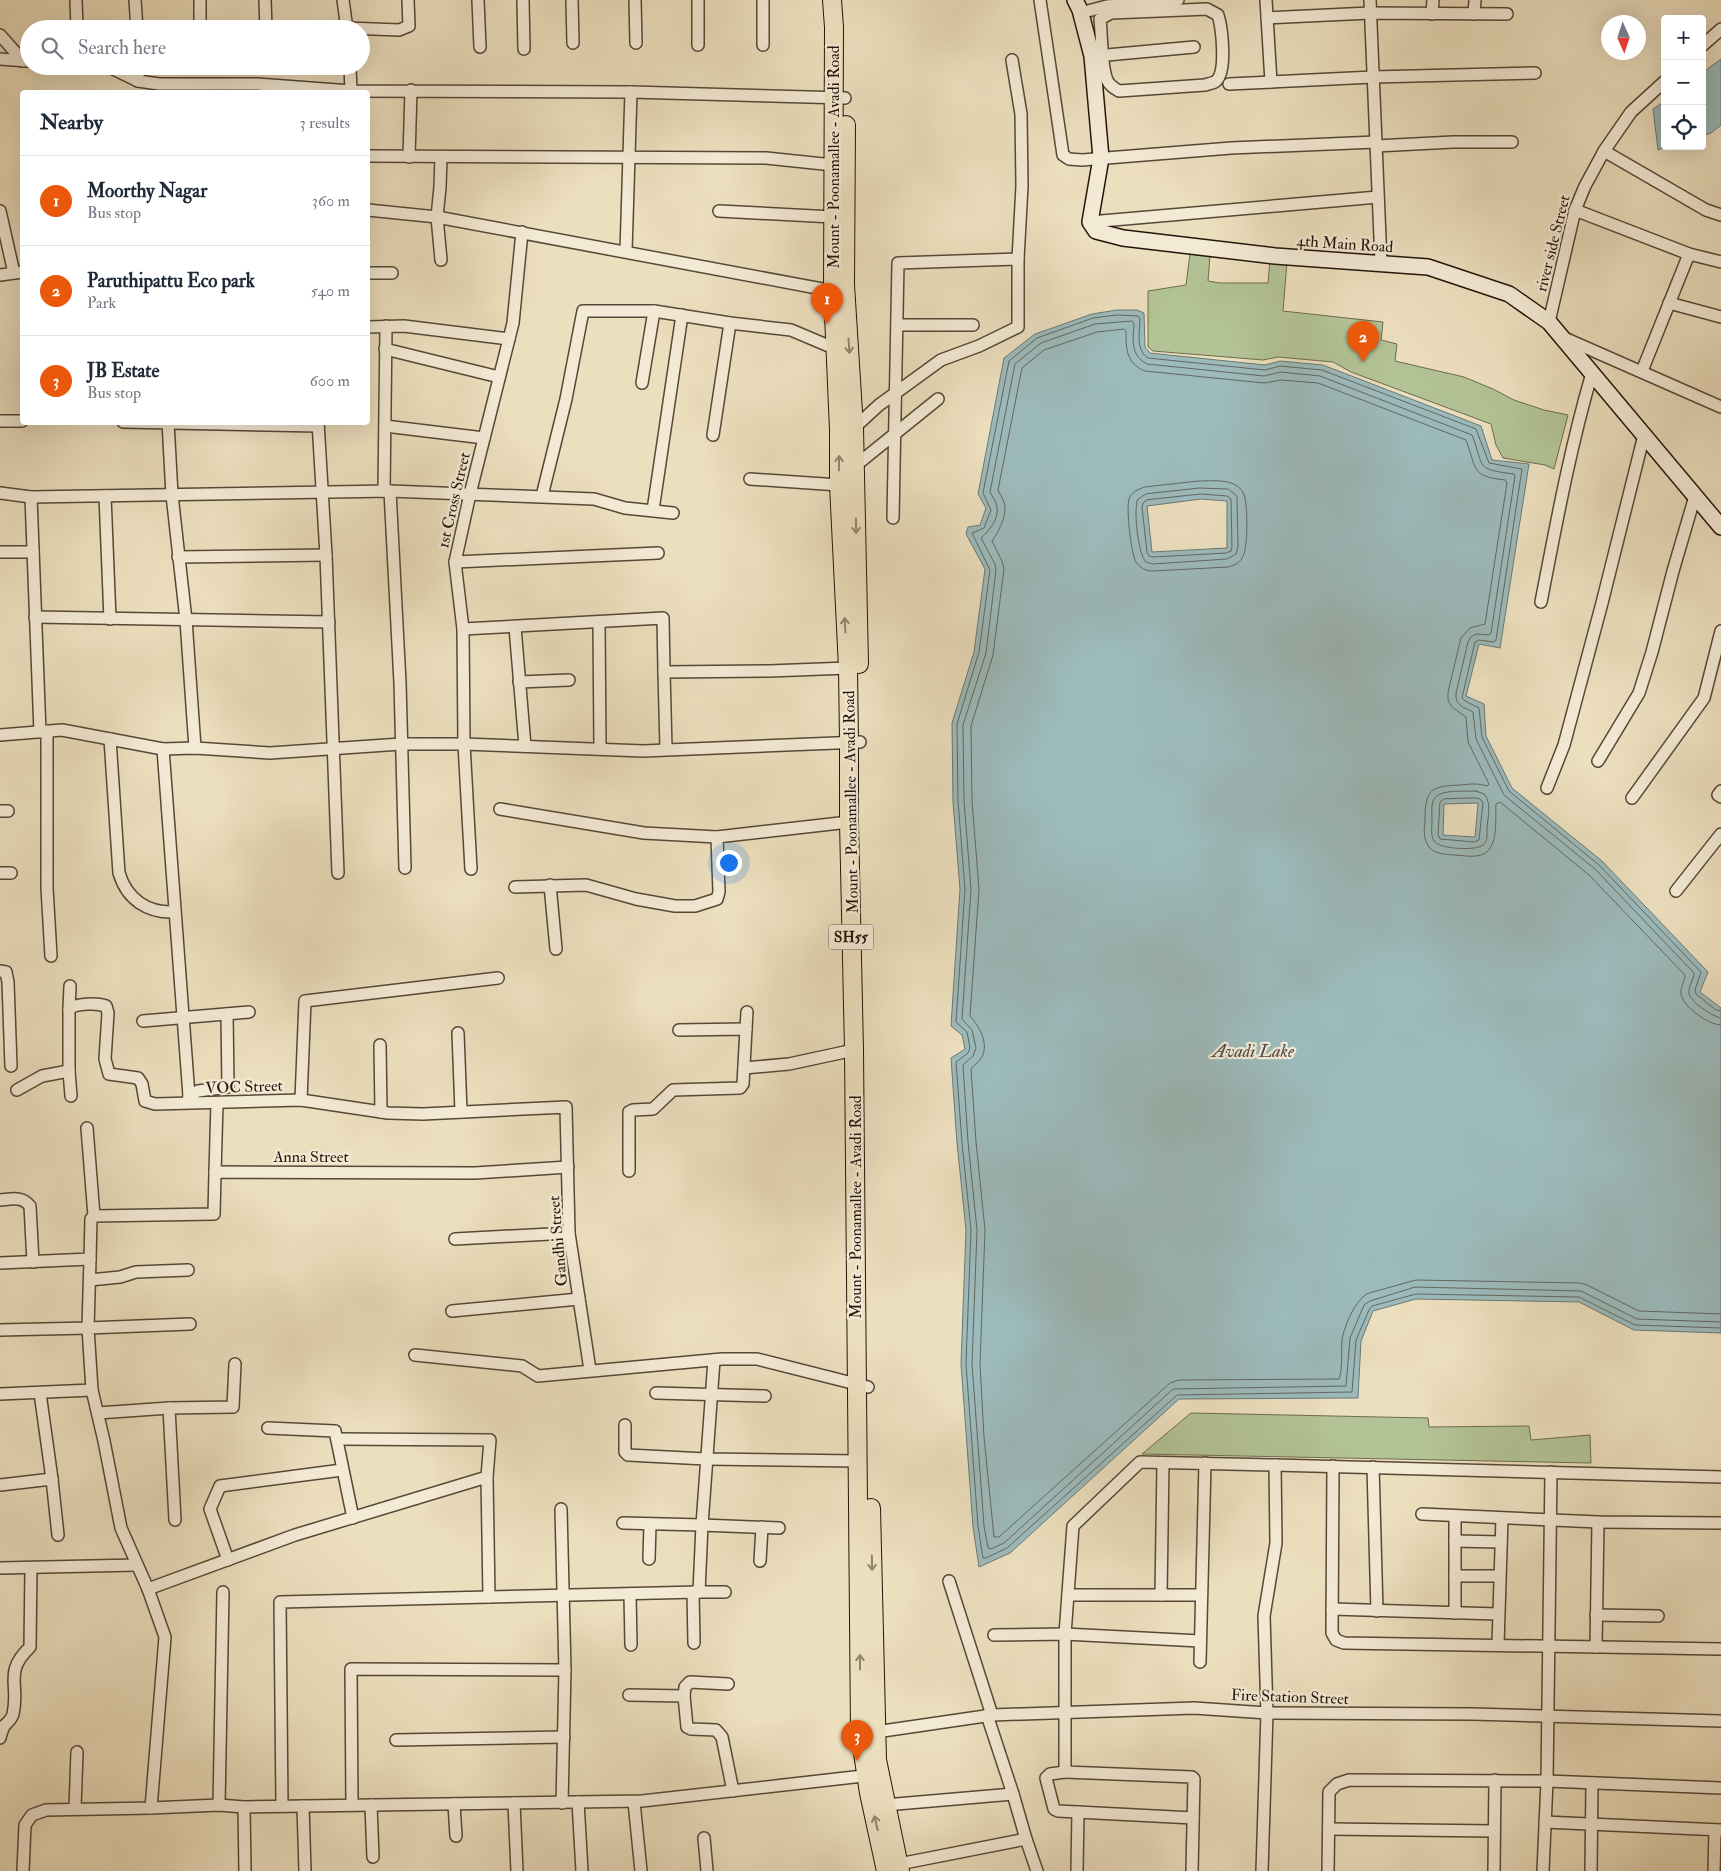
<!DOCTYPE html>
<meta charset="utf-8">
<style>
:root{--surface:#fff;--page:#f6f6f7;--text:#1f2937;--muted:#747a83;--line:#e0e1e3;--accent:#ea580c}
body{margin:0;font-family:"IM FELL Double Pica",serif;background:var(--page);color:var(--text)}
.controls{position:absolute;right:15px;top:15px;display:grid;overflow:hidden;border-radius:5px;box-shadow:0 5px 20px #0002}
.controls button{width:45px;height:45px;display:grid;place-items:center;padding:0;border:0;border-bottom:1px solid var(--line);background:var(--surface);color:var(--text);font:25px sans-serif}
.compass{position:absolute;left:1601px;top:15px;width:45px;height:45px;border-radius:50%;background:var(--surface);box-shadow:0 5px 20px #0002;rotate:177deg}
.you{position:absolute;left:728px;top:862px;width:18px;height:18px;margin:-12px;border:4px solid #fff;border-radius:50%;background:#1a73e8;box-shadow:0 0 0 8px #1a73e833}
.badge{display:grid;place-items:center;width:32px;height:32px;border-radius:50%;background:var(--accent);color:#fff;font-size:16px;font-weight:700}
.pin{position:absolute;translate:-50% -41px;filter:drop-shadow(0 1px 2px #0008)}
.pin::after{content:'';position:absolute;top:26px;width:18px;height:15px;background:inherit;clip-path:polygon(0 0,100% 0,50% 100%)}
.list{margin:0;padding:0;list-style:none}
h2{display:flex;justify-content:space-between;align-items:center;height:65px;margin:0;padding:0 20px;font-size:21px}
h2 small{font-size:16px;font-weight:400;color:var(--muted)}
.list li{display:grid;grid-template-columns:32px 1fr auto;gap:15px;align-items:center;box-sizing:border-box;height:90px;padding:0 20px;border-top:1px solid var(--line)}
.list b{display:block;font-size:19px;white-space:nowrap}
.list p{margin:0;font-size:16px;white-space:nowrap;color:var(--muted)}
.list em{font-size:16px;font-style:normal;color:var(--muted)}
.icon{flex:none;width:28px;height:28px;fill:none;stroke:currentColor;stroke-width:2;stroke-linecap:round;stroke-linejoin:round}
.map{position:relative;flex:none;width:1721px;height:1871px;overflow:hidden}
.search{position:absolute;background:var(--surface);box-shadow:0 5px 20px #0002;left:20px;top:20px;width:350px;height:55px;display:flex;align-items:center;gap:12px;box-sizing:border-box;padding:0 18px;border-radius:28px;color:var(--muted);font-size:19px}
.panel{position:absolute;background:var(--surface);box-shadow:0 5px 20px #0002;left:20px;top:90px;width:350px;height:335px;border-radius:5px}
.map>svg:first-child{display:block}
.green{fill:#b3c395;stroke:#6c6c50}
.water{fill:#9cbabb;stroke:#6c7874;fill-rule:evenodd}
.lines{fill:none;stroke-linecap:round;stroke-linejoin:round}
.shore{stroke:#606762;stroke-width:1}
.street-casing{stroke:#574737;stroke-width:14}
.secondary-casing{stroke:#25140a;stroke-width:18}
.primary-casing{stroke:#25140a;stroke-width:20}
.street{stroke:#f3ead5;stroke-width:11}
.secondary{stroke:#f3ead5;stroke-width:15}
.primary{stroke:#ecdfbe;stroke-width:18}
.oneway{stroke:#92846d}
.labels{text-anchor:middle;stroke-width:4.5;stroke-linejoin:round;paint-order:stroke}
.shield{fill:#f3ead5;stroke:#635447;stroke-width:1}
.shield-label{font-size:15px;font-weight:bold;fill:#25140a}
.street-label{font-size:16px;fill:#25140a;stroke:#f3ead5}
.water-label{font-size:18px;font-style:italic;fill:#4f4e48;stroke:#f3ead5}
</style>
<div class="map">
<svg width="1721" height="1871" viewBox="0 0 1721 1871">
<rect width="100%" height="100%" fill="#ecdfbe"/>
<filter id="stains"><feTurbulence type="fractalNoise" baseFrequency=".004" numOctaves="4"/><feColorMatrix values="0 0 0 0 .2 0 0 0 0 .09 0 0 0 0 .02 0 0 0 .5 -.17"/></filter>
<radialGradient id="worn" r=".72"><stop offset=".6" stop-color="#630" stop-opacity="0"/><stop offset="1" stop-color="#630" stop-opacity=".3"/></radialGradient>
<g class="green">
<polygon points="1190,254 1210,256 1208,281 1220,283 1268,283 1270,260 1287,262 1283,311 1383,322 1381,340 1397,344 1395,361 1464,377 1493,389 1514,400 1544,410 1568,415 1554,469 1545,465 1503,458 1496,445 1491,424 1351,372 1333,362 1278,357 1263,360 1153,351 1148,347 1148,291 1186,285"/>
<polygon points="1191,1413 1428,1418 1429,1427 1529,1426 1531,1440 1590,1435 1591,1463 1142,1454"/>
</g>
<g class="water">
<polygon points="1721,59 1721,125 1711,133 1702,136 1702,73"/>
<polygon points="1665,101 1665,146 1669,146 1658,150 1653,109"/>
<path d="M1117,310H1137L1144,313L1145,347L1150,353L1265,365L1280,361L1323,365L1481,426L1492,460L1529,464L1500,648L1479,644L1466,696L1484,704L1486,736L1512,788L1602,861L1708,972L1700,992L1721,1008V1333L1634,1330L1579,1302L1416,1299L1373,1311L1361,1341L1358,1398L1179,1399L1010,1553L979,1567L973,1527L961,1364L966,1230L957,1143L951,1058L965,1049L962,1035L951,1026L960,889L953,802L952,723L974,652L985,569L966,534L968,527L980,525L986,508L978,494L1004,358L1035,334L1092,314ZM1201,499L1227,501V548L1152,552L1147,506ZM1478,803L1475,837L1443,835L1444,804Z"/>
</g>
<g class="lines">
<g class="shore">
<path d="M1199,481C1210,481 1228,479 1237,486C1240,488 1243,491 1244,495C1248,504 1248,548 1243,556C1240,563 1235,565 1228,567L1153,571C1146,571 1140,568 1136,562C1131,554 1126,508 1129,499C1132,492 1138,489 1145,487Z"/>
<path d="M1200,488L1228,489L1237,496L1238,547L1236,554L1227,559L1153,564L1146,562C1138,554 1133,509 1138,499L1146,494Z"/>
<polygon points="1201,494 1227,496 1231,499 1232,547 1231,551 1226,553 1153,557 1149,556 1147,552 1142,507 1143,503 1147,500"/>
<path d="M1476,791L1484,794C1492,803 1488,817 1487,827C1487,834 1488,841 1483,845C1477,851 1440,849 1435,842C1430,837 1432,827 1432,820C1432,814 1431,807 1433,801C1438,788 1465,792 1476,791Z"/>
<polygon points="1476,798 1480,799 1483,803 1479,840 1474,842 1440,839 1438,834 1440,802 1444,799"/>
<path d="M1721,1011L1716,1010L1696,994L1695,990L1701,972L1599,865L1509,791L1482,737L1479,708L1465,701L1462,698L1475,642L1479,640L1494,642L1496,640L1522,469L1489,463L1476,429L1322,370L1280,366L1265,370L1148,358C1135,349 1140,333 1140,319L1138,316L1117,315L1093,318L1037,338L1009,361L983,493L991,510L984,528L972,533L990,570L979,652L957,724L958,801L965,889L956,1022L967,1032L970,1048L968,1053L956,1062L962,1143L971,1230L966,1364L978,1526L983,1558H986L1007,1548L1177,1395L1352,1392L1356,1340L1369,1310L1372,1306L1416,1294L1579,1297L1635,1325L1721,1328"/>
<path d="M1721,1018C1713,1017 1690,1002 1689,993C1688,986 1694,980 1694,973L1595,869L1504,795L1476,739L1473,712C1464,707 1455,706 1456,693L1468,642L1471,637L1476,634L1489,635L1491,633L1515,476L1514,474C1474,469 1485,468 1472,435L1320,376L1281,372L1264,376L1147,364C1130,355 1133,340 1134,324L1132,321L1095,324L1041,343L1015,364L990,492C992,496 996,501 997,507C999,519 989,531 981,538L995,564L996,570L986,653L963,725L964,801L971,889L962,1019L972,1030L976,1048L973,1056L963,1065L968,1142L977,1230L972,1364L984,1526L988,1548L991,1549L1004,1543L1173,1389L1346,1386L1350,1338L1364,1305L1370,1301L1415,1287L1581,1291L1637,1319L1721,1322"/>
<path d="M1721,1025C1709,1025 1683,1007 1681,994C1680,987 1685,981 1685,975L1589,875L1500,802L1496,804C1495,821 1500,854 1476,856C1469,857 1461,855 1453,855C1444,854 1435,854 1429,847C1423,839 1424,829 1425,821C1425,790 1430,786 1460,785C1469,784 1478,783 1487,786L1489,784L1468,742L1466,717L1452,707L1448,700V692L1461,638L1470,628L1485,624L1507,483L1505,480C1470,476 1477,469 1466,440L1318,383L1281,380L1264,383L1145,371C1126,363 1126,349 1126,331L1124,329L1097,332L1044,350L1022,368L998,490C1000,495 1004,500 1005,506C1006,517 998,533 992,541L1002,561L1004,569L993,655L971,726L972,801L979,889L970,1016C979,1026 989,1043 982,1057C979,1062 974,1065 971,1069L976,1142L985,1230L980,1364L984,1437L994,1537H999L1170,1383L1179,1380L1339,1379C1343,1367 1341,1352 1342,1340C1344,1326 1356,1298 1369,1293L1416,1280L1580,1283L1587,1285L1639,1311L1721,1314"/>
</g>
<g class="street-casing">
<g id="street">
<polyline points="76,0 77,29"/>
<polyline points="135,0 137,29"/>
<polyline points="265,0 266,29"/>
<polyline points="343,0 347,29"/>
<polyline points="478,0 480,47"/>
<polyline points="523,0 524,49"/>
<polyline points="572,0 573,43"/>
<polyline points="635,0 636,43"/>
<polyline points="698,0 698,45"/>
<polyline points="1040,0 1063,155 1069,159 1082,160 1231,148 1376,142"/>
<polyline points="1266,0 1271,82"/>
<polyline points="1370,0 1381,262"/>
<path d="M1207,9L1218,15C1222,28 1227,72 1216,81C1214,83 1208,84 1205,85L1119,91C1114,88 1109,85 1107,80C1101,66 1102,35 1100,19L1111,13Z"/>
<polyline points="1080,13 1107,6 1178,0"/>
<polyline points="1432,14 1433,0"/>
<polyline points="1474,14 1475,0"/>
<polyline points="1267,18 1370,13 1507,14"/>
<polyline points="200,29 200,0"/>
<polyline points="302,29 347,28 399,30 409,26 408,0"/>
<polyline points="0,35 23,61"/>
<polyline points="763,45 763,0"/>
<polyline points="1702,46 1721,29"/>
<polyline points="1096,56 1194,47"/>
<polyline points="0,59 27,61"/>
<polyline points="107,66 138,81 159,84 257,84 351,91 631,92 845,98"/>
<polyline points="350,66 351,91"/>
<polyline points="138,81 138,66"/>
<polyline points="1229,84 1373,77 1535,73"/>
<polyline points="1376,146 1453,142 1512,142"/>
<polyline points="1604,151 1706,210 1721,215"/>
<polyline points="368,156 766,158 833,165"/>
<polyline points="409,157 411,90"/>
<polyline points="441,157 440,187 437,217 833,291"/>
<polyline points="368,210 437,217 441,260"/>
<polyline points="1575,210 1689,254 1721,262"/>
<polyline points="0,211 14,273"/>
<polyline points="719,211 833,217"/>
<polyline points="1090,222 1378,197"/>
<polyline points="626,251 631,92"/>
<polyline points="368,273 392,273"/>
<polyline points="0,275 22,272"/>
<polyline points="1669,303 1721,317"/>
<polyline points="1549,322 1575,210 1585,186 1604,151 1631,112 1665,81"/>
<polyline points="897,325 973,325"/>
<polyline points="368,327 404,326 509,339"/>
<polyline points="1562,337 1721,407"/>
<polyline points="385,349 499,377"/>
<polyline points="1642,371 1689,254"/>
<polyline points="642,383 654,311"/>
<polyline points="0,421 22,421"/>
<polyline points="123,422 318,426"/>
<polyline points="168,422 172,495 186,620 195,748"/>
<polyline points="318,422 326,555 338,873"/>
<polyline points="385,426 484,438"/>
<polyline points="854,428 879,405 941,360 979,346 1018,327 1018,259"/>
<polyline points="713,435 730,323"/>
<polyline points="855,466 938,399"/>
<polyline points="750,479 839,485"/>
<polyline points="384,491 386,326"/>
<polyline points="390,491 400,683 405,868"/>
<polyline points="0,493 31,497 390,491 594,499 625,508 673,513"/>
<polyline points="105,496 110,619"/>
<polyline points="542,496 566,399 583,311 654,311 730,323 791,330 836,349"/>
<polyline points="31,497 40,732"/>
<polyline points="653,510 682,315"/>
<polyline points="893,518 898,263 1018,259 1022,186 1021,114 1012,60"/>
<polyline points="0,552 33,552"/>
<polyline points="178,557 326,555"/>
<polyline points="455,562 658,553"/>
<path d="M1541,602C1556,525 1570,448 1592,373"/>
<polyline points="35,617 329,622"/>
<polyline points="599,622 600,749"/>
<polyline points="515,627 525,746"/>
<polyline points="463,629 663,618 664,672"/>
<polyline points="519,682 569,680"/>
<polyline points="47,731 47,888 51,956"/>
<polyline points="0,735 62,730 163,749 195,748 270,753 401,744 464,744 643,751 860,742"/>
<path d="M110,739L119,873C127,900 148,913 174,912"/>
<polyline points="163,749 189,1096"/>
<polyline points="666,749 664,672 769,671 848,668"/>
<polyline points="1598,761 1639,693 1652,652 1673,571 1695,496"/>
<polyline points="1547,788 1564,745 1602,603 1644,435"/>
<polyline points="1721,791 1718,795 1721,797"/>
<polyline points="1632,798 1704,698 1721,631"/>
<polyline points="500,809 644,833 717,837"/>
<polyline points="0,811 8,811"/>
<polyline points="471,869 464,744 463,629 455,562 470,494 513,323 522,232"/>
<polyline points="0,873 11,873"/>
<polyline points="550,885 556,949"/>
<polyline points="515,887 586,885 636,899 675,906 695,906 717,899 719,892 717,837 849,822"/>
<polyline points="1676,891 1721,834"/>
<polyline points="0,971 6,972 8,982 11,1066"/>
<polyline points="69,1009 70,986"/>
<polyline points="143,1021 249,1012"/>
<polyline points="746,1029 747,1012"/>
<polyline points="458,1033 461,1112"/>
<polyline points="380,1045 381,1112"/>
<polyline points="744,1068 789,1064 854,1050"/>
<polyline points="17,1090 42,1076 69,1071"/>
<path d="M71,1096L69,1071V1009C76,1003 97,1003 106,1006L108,1013L105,1059L109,1074L138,1078L142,1084L145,1101L155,1104L301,1100L388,1113L423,1114L566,1107L569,1233L590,1370"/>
<polyline points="301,1100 305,1001 498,978"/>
<polyline points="188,1102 189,1096 198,1091 228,1087 227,1014"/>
<polyline points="629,1171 629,1112 633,1110 653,1109 673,1090 740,1088 743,1084 746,1029 679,1030"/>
<polyline points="215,1172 217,1103"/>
<path d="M0,1200C12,1199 22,1196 30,1206L33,1262"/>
<polyline points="94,1216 214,1214 215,1172 475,1173 568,1167"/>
<polyline points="455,1239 569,1233"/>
<polyline points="0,1263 90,1259 91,1219 94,1216 87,1128"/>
<polyline points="90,1280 120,1277 136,1272 188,1270"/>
<polyline points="452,1311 579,1299"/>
<polyline points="0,1330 88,1328 90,1259"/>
<polyline points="415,1355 522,1366 538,1376 722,1359 757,1359 868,1387"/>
<polyline points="92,1390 104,1441 121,1528 148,1589 165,1637 151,1808"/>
<polyline points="40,1393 52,1479 58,1535"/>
<polyline points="656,1393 765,1396"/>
<polyline points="0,1394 92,1390 88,1328 190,1324"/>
<polyline points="169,1408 175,1520"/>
<polyline points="98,1413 169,1408 233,1407 235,1364"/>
<polyline points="625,1425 625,1452 628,1455 706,1459 858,1461"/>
<polyline points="268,1428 335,1431 353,1518"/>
<polyline points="337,1439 490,1440 487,1477"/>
<polyline points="1333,1466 1332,1633 1336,1640 1344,1643 1721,1649"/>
<polyline points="1373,1467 1377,1611"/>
<polyline points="0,1485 52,1479"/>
<polyline points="561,1509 565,1670"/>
<polyline points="1422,1514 1598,1522 1721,1523"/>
<polyline points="1455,1516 1455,1613"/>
<polyline points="623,1523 702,1525 714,1360"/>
<polyline points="1455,1541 1501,1542"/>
<polyline points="649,1559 650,1524"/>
<polyline points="228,1560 210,1509 220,1486 342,1470"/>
<polyline points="760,1561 762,1527"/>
<polyline points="0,1568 137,1565"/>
<polyline points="1455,1576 1499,1576"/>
<polyline points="949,1581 992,1715"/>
<polyline points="148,1589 295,1535 487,1477 489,1597"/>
<polyline points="693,1592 694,1643"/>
<polyline points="699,1592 725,1592"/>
<polyline points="630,1594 631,1645"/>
<polyline points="1068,1595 1201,1595"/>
<polyline points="1161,1595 1163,1463"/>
<polyline points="1332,1609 1498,1614"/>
<polyline points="1596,1615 1658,1616"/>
<polyline points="994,1635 1065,1634 1200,1641"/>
<polyline points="1498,1645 1502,1518"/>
<polyline points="1596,1647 1598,1522"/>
<polyline points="1200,1662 1205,1463"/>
<polyline points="629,1695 684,1696 687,1727 691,1729 716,1730 722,1737 733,1791"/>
<polyline points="684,1696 685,1687 690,1682 728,1684"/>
<polyline points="987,1715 1013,1794"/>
<polyline points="869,1733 992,1715 1194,1708 1267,1713 1472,1714 1721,1721"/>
<path d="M0,1738C1,1734 2,1730 4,1726C8,1722 12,1719 13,1714C20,1684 3,1673 30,1647L31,1568"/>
<polyline points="396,1740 564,1737"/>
<polyline points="1065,1772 1050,1774 1046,1778 1054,1809 1058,1811 1193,1818"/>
<polyline points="578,1802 582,1871"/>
<polyline points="634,1802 641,1871"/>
<polyline points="514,1803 517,1871"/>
<polyline points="454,1804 456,1836"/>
<polyline points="219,1805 223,1592"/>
<polyline points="352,1805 351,1669 565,1670 562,1803"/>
<polyline points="371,1805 373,1857"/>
<polyline points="885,1805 1013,1794 1026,1839 899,1864"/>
<polyline points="282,1806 280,1602 699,1592 702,1525 779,1528"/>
<polyline points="303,1806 305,1871"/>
<polyline points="75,1808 77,1752"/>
<polyline points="1545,1822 1721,1830"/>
<polyline points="1329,1829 1494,1831"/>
<polyline points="704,1838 707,1871"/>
<polyline points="1026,1839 1037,1871"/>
<polyline points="1077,1870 1078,1812"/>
<polyline points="23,1871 25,1825 32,1815 46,1810 151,1808 219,1805 244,1807"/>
<polyline points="245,1871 244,1807 642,1801 872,1775"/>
<polyline points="1192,1871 1194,1779 1192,1777 1065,1772 1065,1634 1073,1526 1140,1462 1275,1465"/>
<polyline points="1262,1871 1267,1713 1264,1616 1276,1543 1275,1465 1721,1477"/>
<polyline points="1328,1871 1329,1792 1337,1784 1349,1780 1547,1781 1721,1788"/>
<polyline points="1494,1871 1495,1780"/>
<polyline points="1543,1871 1547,1781 1551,1472"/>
<polyline points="1591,1871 1592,1783"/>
<polyline points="1714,1871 1715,1830"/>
</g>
</g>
<g class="secondary-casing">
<polyline id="secondary" points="1075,0 1080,10 1092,56 1101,158 1090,222 1096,231 1123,238 1275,256 1428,267 1509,294 1549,322 1721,527"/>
</g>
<g class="primary-casing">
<g id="primary">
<polyline points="832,0 834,27 833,291 839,430 839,485 848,668 849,742 849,822 854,1050 860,1733 869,1793 886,1871"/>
<polyline points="846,125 845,285 854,428 859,664"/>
<polyline points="871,1508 877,1760 900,1871"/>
</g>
</g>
<use href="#street" class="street"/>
<use href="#secondary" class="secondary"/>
<use href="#primary" class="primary"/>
</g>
<defs><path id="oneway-shaft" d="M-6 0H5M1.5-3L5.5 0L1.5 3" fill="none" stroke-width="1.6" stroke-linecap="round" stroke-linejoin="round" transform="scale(1.25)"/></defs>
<g class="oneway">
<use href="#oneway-shaft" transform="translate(849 346) rotate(86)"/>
<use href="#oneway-shaft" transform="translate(839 463) rotate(-89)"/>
<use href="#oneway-shaft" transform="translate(856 526) rotate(89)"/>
<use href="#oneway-shaft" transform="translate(845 625) rotate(-93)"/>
<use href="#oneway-shaft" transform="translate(872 1563) rotate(89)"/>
<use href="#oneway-shaft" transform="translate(860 1662) rotate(-90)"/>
<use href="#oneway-shaft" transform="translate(876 1823) rotate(-103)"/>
</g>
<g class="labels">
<rect class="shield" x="828.5" y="924.5" width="45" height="25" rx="4"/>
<g class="shield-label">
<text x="851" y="942">SH55</text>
</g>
<g class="street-label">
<text transform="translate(833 157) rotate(-90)" y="6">Mount - Poonamallee - Avadi Road</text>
<text transform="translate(1345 243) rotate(4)" y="6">4th Main Road</text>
<text transform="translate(1552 243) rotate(-76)" y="6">river side Street</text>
<text transform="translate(453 500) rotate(-77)" y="6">1st Cross Street</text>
<text transform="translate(850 802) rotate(-91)" y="6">Mount - Poonamallee - Avadi Road</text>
<text transform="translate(244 1086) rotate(-2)" y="6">VOC Street</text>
<text x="311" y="1162">Anna Street</text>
<text transform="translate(855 1207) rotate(-90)" y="6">Mount - Poonamallee - Avadi Road</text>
<text transform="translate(557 1241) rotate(-95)" y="6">Gandhi Street</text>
<text transform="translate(1290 1696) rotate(2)" y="6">Fire Station Street</text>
</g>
<g class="water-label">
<text x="1253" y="1057">Avadi Lake</text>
</g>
</g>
<rect width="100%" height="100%" filter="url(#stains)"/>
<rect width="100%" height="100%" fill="url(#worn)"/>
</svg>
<div class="controls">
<button>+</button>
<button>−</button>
<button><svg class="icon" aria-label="locate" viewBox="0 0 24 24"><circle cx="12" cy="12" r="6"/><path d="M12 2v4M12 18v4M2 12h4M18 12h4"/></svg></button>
</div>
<svg class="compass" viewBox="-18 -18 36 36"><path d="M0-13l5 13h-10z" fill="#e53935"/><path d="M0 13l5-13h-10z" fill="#747a83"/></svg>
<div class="you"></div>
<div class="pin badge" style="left:827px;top:324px">1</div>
<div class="pin badge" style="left:1363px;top:362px">2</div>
<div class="pin badge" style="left:857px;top:1761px">3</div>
<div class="search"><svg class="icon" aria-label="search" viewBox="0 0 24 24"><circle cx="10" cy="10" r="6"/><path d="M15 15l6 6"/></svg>Search here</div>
<section class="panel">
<h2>Nearby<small>3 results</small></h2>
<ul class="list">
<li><span class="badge">1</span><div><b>Moorthy Nagar</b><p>Bus stop</p></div><em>360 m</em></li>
<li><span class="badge">2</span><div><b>Paruthipattu Eco park</b><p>Park</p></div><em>540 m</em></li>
<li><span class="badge">3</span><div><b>JB Estate</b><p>Bus stop</p></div><em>600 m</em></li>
</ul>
</section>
</div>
